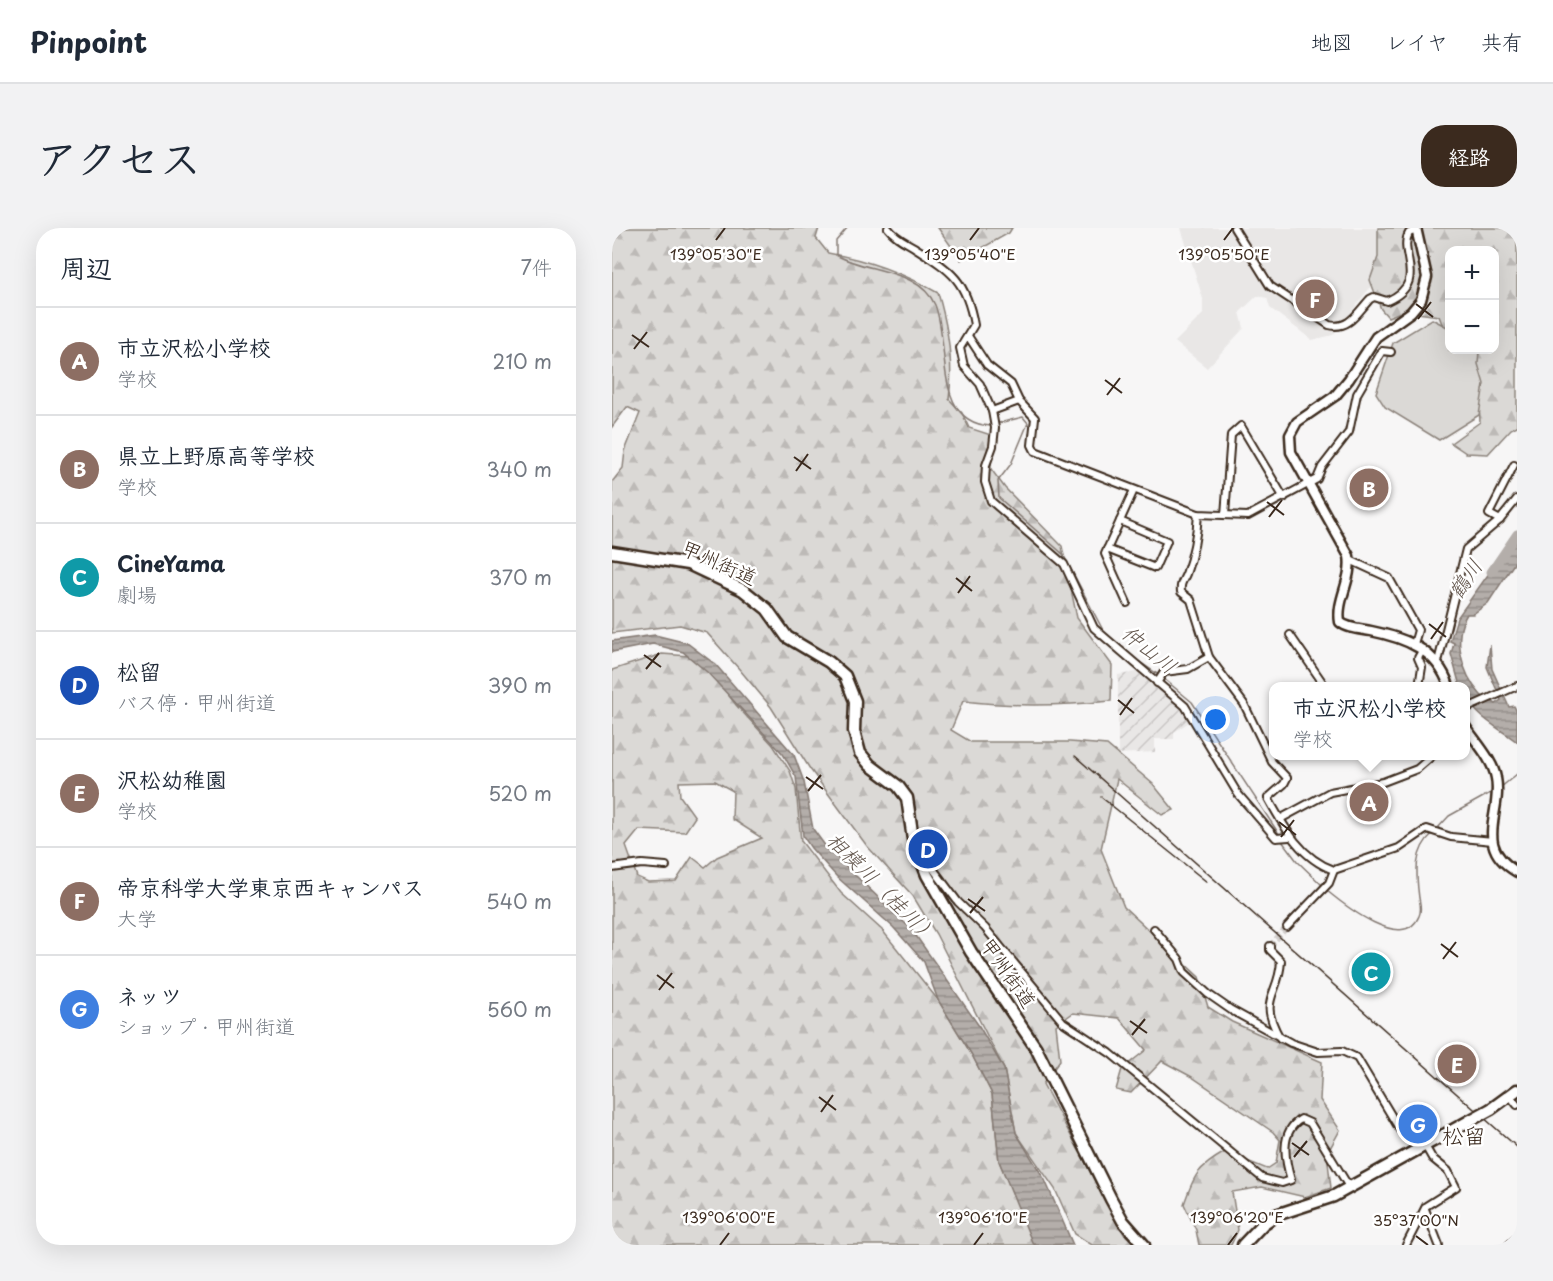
<!DOCTYPE html>
<html lang="ja">
<meta charset="utf-8">
<style>
:root{--surface:#fff;--page:#f2f2f3;--text:#1f2937;--muted:#747a83;--line:#e0e1e3;--accent:#3b2a1e}
body{margin:0;font-family:"Playpen Sans","Klee One",sans-serif;background:var(--page);color:var(--text)}
.controls{position:absolute;right:18px;top:18px;display:grid;overflow:hidden;border-radius:12px;box-shadow:0 6px 24px #0002}
.controls button{width:54px;height:54px;display:grid;place-items:center;padding:0;border:0;border-bottom:2px solid var(--line);background:var(--surface);color:var(--text);font:30px sans-serif}
.you{position:absolute;left:604px;top:492px;width:21px;height:21px;margin:-15px;border:4px solid #fff;border-radius:50%;background:#1a73e8;box-shadow:0 0 0 9px #1a73e833}
.badge{display:grid;place-items:center;width:39px;height:39px;border-radius:50%;background:var(--accent);color:#fff;font-size:20px;font-weight:700}
.pin{position:absolute;translate:-50% -50%;border:3px solid #fff;box-shadow:0 2px 6px #0006}
.popup{position:absolute;left:657px;top:454px;width:201px;height:78px;box-sizing:border-box;display:grid;place-content:center;border-radius:12px;background:var(--surface);filter:drop-shadow(0 2px 4px #0005);font-size:20px;white-space:nowrap;color:var(--muted)}
.popup b{font-size:22px;color:var(--text)}
.popup::after{content:'';position:absolute;left:50%;top:100%;margin-left:-12px;border:12px solid transparent;border-top-color:var(--surface)}
.list{margin:0;padding:0;list-style:none}
h2{display:flex;justify-content:space-between;align-items:center;height:78px;margin:0;padding:0 24px;font-size:26px}
h2 small{font-size:20px;font-weight:400;color:var(--muted)}
.list li{display:grid;grid-template-columns:39px 1fr auto;gap:18px;align-items:center;box-sizing:border-box;height:108px;padding:0 24px;border-top:2px solid var(--line)}
.list b{display:block;font-size:22px;white-space:nowrap}
.list p{margin:0;font-size:20px;white-space:nowrap;color:var(--muted)}
.list em{font-size:20px;font-style:normal;color:var(--muted)}
.map{position:relative;flex:none;width:905px;height:1017px;overflow:hidden;border-radius:24px}
header{display:flex;align-items:center;gap:36px;box-sizing:border-box;height:84px;padding:0 30px;background:var(--surface);border-bottom:2px solid var(--line)}
header strong{font-size:28px}
nav{display:flex;gap:33px;margin-inline-start:auto;font-size:21px}
.intro{display:flex;align-items:center;justify-content:space-between;box-sizing:border-box;height:144px;padding:0 36px}
h1{margin:0;font-size:42px}
.button{padding:15px 27px;border-radius:24px;background:var(--accent);color:#fff;font-size:21px;font-weight:700}
main{display:flex;gap:36px;padding:0 36px}
aside{flex:1;background:var(--surface);border-radius:24px;box-shadow:0 6px 24px #0002}
.map>svg:first-child{display:block}
.built{fill:#e9e7e6}
.industrial{fill:url(#industrial-furrows)}
.forest{fill:url(#forest-firs);stroke:#8b827a;stroke-width:1.5;fill-rule:evenodd}
.garden{fill:#dbd9d6;stroke:#8b827a;stroke-width:1.5}
.water{fill:url(#water-rules);stroke:#847972;stroke-width:1.5}
.lines{fill:none;stroke-linecap:round;stroke-linejoin:round}
.stream{stroke:#847972;stroke-width:1.5}
.river{stroke:#b4aeaa;stroke-width:9}
.street-tunnel{stroke:#d1cdcb;stroke-width:6;stroke-dasharray:6 3;stroke-linecap:butt}
.street-casing{stroke:#3b2a1e;stroke-width:10}
.secondary-casing{stroke:#3b2a1e;stroke-width:13}
.highway-casing{stroke:#3b2a1e;stroke-width:15}
.street{stroke:#fff;stroke-width:6}
.secondary{stroke:#fff;stroke-width:8}
.highway{stroke:#fff;stroke-width:10}
.rail{stroke:#3b2a1e;stroke-width:1.5}
.highway-bridge-casing{stroke:#3b2a1e;stroke-width:15;stroke-linecap:butt}
.highway-bridge{stroke:#fff;stroke-width:10}
.ticks{fill:none;stroke:#3b2a1e;stroke-width:2}
.labels{text-anchor:middle;stroke-width:5;stroke-linejoin:round;paint-order:stroke}
.street-label{font-size:20px;fill:#3b2a1e;stroke:#fff}
.water-label{font-size:21px;font-style:italic;fill:#65584f;stroke:#fff}
.quarter-label{font-size:22px;fill:#3b2a1e;stroke:#fff}
.ticks-label{font-size:15px;text-anchor:middle;fill:#3b2a1e;stroke:#fff;stroke-width:5;stroke-linejoin:round;paint-order:stroke}
</style>
<header>
<strong>Pinpoint</strong>
<nav><a>地図</a><a>レイヤ</a><a>共有</a></nav>
</header>
<div class="intro"><h1>アクセス</h1><a class="button">経路</a></div>
<main>
<aside>
<h2>周辺<small>7件</small></h2>
<ul class="list">
<li><span class="badge" style="background:#8d6e63">A</span><div><b>市立沢松小学校</b><p>学校</p></div><em>210 m</em></li>
<li><span class="badge" style="background:#8d6e63">B</span><div><b>県立上野原高等学校</b><p>学校</p></div><em>340 m</em></li>
<li><span class="badge" style="background:#0f9aa8">C</span><div><b>CineYama</b><p>劇場</p></div><em>370 m</em></li>
<li><span class="badge" style="background:#1a4fb4">D</span><div><b>松留</b><p>バス停 · 甲州街道</p></div><em>390 m</em></li>
<li><span class="badge" style="background:#8d6e63">E</span><div><b>沢松幼稚園</b><p>学校</p></div><em>520 m</em></li>
<li><span class="badge" style="background:#8d6e63">F</span><div><b>帝京科学大学東京西キャンパス</b><p>大学</p></div><em>540 m</em></li>
<li><span class="badge" style="background:#3f7fe0">G</span><div><b>ネッツ</b><p>ショップ · 甲州街道</p></div><em>560 m</em></li>
</ul>
</aside>
<div class="map">
<svg width="905" height="1017" viewBox="0 0 905 1017">
<defs>
<pattern id="industrial-furrows" width="10" height="10" patternUnits="userSpaceOnUse" patternTransform="scale(1.5)"><rect width="10" height="10" fill="#e9e7e6"/><path d="M-1 1l2-2M0 10L10 0M9 11l2-2" fill="none" stroke="#c9c6c5"/></pattern>
<pattern id="forest-firs" width="22" height="20" patternUnits="userSpaceOnUse" patternTransform="scale(1.5)"><rect width="22" height="20" fill="#dbd9d6"/><path d="M5 1l3.5 6h-7zM16 11l3.5 6h-7z" fill="#bdbab7"/></pattern>
<pattern id="water-rules" width="6" height="5" patternUnits="userSpaceOnUse" patternTransform="scale(1.5)"><rect width="6" height="5" fill="#b4aeaa"/><path d="M0 2.5h6" fill="none" stroke="#948e8a"/></pattern>
</defs>
<rect width="100%" height="100%" fill="#f7f6f6"/>
<filter id="ink" filterUnits="userSpaceOnUse"><feTurbulence type="fractalNoise" baseFrequency=".0167" numOctaves="2"/><feDisplacementMap in="SourceGraphic" scale="12" xChannelSelector="R" yChannelSelector="G"/><feConvolveMatrix kernelMatrix="1 2 1 2 8 2 1 2 1" color-interpolation-filters="sRGB"/></filter>
<g filter="url(#ink)">
<polygon class="built" points="569,0 767,0 771,43 721,107 700,112 658,80 655,70 645,68 628,84 632,100 595,140 563,114 591,86 591,71"/>
<polygon class="industrial" points="525,444 561,472 579,493 562,504 562,511 543,511 543,524 506,526 506,447"/>
<g class="forest">
<path d="M0,0H207L204,10L216,25C256,32 290,44 326,65C336,99 342,134 337,171L350,185L357,200L379,207V241L393,260L450,318L465,390L500,437L499,473C449,478 401,479 351,473L339,502L359,514H458L495,517L541,556L562,582L550,587L505,551L489,621L512,679L587,749L596,779L620,794L710,834L708,872L728,902L715,926L719,960L693,969L650,959L620,964L626,1002L619,1017H587L584,1002L572,976C582,947 585,940 613,924L655,941L664,935L668,912L661,904L580,849L550,833L519,865L504,862L510,841L534,822L507,790L461,785L444,797L448,832L431,856L512,1006L525,1017H480L463,1006L443,961L404,905L392,841L324,706L301,668L255,618L198,541L159,479L128,442L95,405L68,397L0,405V254L11,240L13,223L28,185L15,179L0,199Z"/>
<polygon points="326,0 400,0 397,5 349,32"/>
<polygon points="766,0 905,0 905,198 899,201 876,226 854,225 839,215 868,194 864,122 882,122 882,22 837,22 837,103 832,101 827,88 791,83 776,89 769,81 758,52 766,29"/>
<path d="M50,426L77,428L98,442L124,477L161,517L178,543L184,561L189,613L229,665L270,702L326,772L360,827L380,866L387,933L423,1017H0V442ZM103,553L121,563L120,591L150,610L105,629L93,639L80,629L64,653L36,654L25,649L14,618L27,602L73,604L83,589L68,568L67,554Z"/>
</g>
<polygon class="garden" points="820,91 837,100 837,122 867,122 866,136 872,156 867,187 827,212 773,179 764,165 781,115"/>
<g class="water">
<path d="M905,306V331L876,375L861,386H855C840,410 850,446 868,466C871,470 879,473 884,476L889,472L875,439L878,417L880,441L897,479L902,478L905,484V514C886,499 853,484 853,458H848L839,426L842,415L838,413L845,390Z"/>
<polygon points="43,407 75,415 104,437 182,527 192,554 201,601 214,619 300,702 367,798 392,841 404,905 433,952 461,1017 423,1017 420,1014 387,933 380,866 360,827 326,772 312,734 281,699 225,649 199,620 191,608 184,549 171,526 95,444 71,424 41,416 0,424 0,413"/>
</g>
<g class="lines">
<g class="stream">
<path d="M235,0L224,13V27C253,44 308,41 323,77C339,117 320,195 379,198"/>
<polyline points="383,196 411,189 416,195 399,236 386,253 387,270 451,326 493,406"/>
<polyline points="522,430 547,447"/>
<polyline points="551,450 580,474 667,606"/>
<polyline points="888,560 905,546"/>
<polyline points="824,602 837,588 882,563"/>
<polyline points="670,613 685,633 711,658"/>
<path d="M714,662C732,677 792,725 807,688C810,682 808,675 807,670C804,646 801,623 821,605"/>
</g>
<polyline class="river" points="879,344 905,306"/>
<polyline class="street-tunnel" points="658,718 675,699"/>
<g class="street-casing">
<g id="street">
<path d="M276,0C284,10 292,13 302,19C339,43 354,51 362,97L348,120L352,138L368,156L380,183L383,200L381,218L374,237L373,254L379,273L452,336L482,400L573,478L626,566L664,610L677,609"/>
<path d="M622,0L658,58L717,97C737,102 745,85 758,71L762,69L775,73C818,54 785,26 797,5L805,2"/>
<polyline points="356,108 375,137 399,156 407,173 423,190 420,217 423,223 586,286 636,288 705,251 710,239 737,204 745,166 770,123 779,124"/>
<polyline points="380,183 407,173"/>
<path d="M586,286C585,306 581,327 574,346C571,353 568,355 569,364L579,372L597,429L632,476L660,534L675,550L672,556L656,570C672,599 689,631 722,642L787,620L815,601L839,609L881,613"/>
<polyline points="613,287 619,207 629,198 672,270"/>
<polyline points="888,292 877,286 902,237"/>
<polyline points="495,321 543,340 555,313 508,293"/>
<polyline points="738,332 777,350 806,402 802,416"/>
<polyline points="515,375 493,326 522,262"/>
<polyline points="678,407 713,458"/>
<polyline points="826,434 854,321 888,292 905,271"/>
<polyline points="545,455 552,444 576,441 597,429"/>
<polyline points="807,458 810,439 806,430 811,421"/>
<polyline points="853,481 905,458"/>
<polyline points="668,591 718,564 771,554 805,541 820,528"/>
<path d="M313,630L346,674L373,700L451,794L498,825L650,950L670,955L679,952C673,932 667,904 689,891L698,895L737,959"/>
<polyline points="0,640 30,636 54,638"/>
<polyline points="675,699 717,655 722,642"/>
<polyline points="542,701 567,731 572,744 596,766 619,782 679,815 706,824 730,823 745,830 788,902 808,919"/>
<path d="M658,718V722L669,733C667,769 645,770 668,810"/>
<polyline points="898,868 905,877"/>
<polyline points="813,981 827,1017"/>
<polyline points="794,1017 814,978 844,959 836,943 820,930 812,916"/>
<polyline points="897,1017 905,1010"/>
</g>
</g>
<g class="secondary-casing">
<g id="secondary">
<path d="M804,0L815,49L809,72L799,84L764,109L737,151L723,168L685,194L678,207L679,224L737,328C741,351 724,372 728,394C736,401 749,401 759,403C794,410 825,422 837,458"/>
<path d="M853,498C863,513 881,532 884,550C891,586 860,617 905,644"/>
</g>
</g>
<g class="highway-casing">
<g id="highway">
<polyline points="0,324 76,336 131,362 155,381 175,409 217,434 233,448 243,473 242,503 248,525 258,537 286,558 295,570 301,611 315,647 359,724 424,820 499,971 511,993 532,1017"/>
<polyline points="879,881 905,862"/>
<polyline points="631,1017 651,996 664,987 722,968 857,893"/>
</g>
</g>
<use href="#street" class="street"/>
<use href="#secondary" class="secondary"/>
<use href="#highway" class="highway"/>
<g class="rail">
<polyline points="463,528 905,919"/>
<polyline points="489,569 595,654"/>
</g>
<g class="highway-bridge-casing">
<polyline id="highway-bridge" points="857,893 879,881"/>
</g>
<use href="#highway-bridge" class="highway-bridge"/>
</g>
</g>
<path class="ticks" d="M104,12L113,0M358,12L367,0M612,12L621,0M804,76L821,89M806,91L819,74M20,107L37,119M22,121L35,104M493,152L510,165M495,167L508,150M182,229L199,241M184,243L196,226M655,274L672,287M657,289L670,272M344,350L360,363M346,365L358,348M817,396L834,409M819,411L831,394M32,427L49,439M34,441L47,425M506,472L522,485M508,487L520,470M194,549L211,561M196,563L209,547M667,594L684,607M669,609L682,592M356,671L373,683M358,685L371,669M829,716L846,729M831,731L844,714M45,747L62,760M47,762L60,745M518,793L535,805M520,807L533,791M207,869L224,882M209,884L221,867M680,915L697,927M682,929L695,913M804,1008L816,1017M108,1017L117,1005M362,1017L371,1005M616,1017L625,1005"/>
<g class="labels">
<g class="street-label">
<text transform="translate(107 335) rotate(24)" y="7">甲州街道</text>
<text transform="translate(396 745) rotate(55)" y="7">甲州街道</text>
</g>
<g class="water-label">
<text transform="translate(854 351) rotate(-56)" y="7">鶴川</text>
<text transform="translate(537 422) rotate(39)" y="7">仲山川</text>
<text transform="translate(270 660) rotate(45)" y="7">相模川（桂川）</text>
</g>
<g class="quarter-label">
<text x="852" y="916">松留</text>
</g>
</g>
<g class="ticks-label">
<text x="104" y="32">139°05'30"E</text>
<text x="358" y="32">139°05'40"E</text>
<text x="612" y="32">139°05'50"E</text>
<text x="117" y="995">139°06'00"E</text>
<text x="371" y="995">139°06'10"E</text>
<text x="625" y="995">139°06'20"E</text>
<text x="804" y="998">35°37'00"N</text>
</g>
</svg>
<div class="controls">
<button>+</button>
<button>−</button>
</div>
<div class="you"></div>
<div class="pin badge" style="left:757px;top:574px;background:#8d6e63">A</div>
<div class="popup"><b>市立沢松小学校</b>学校</div>
<div class="pin badge" style="left:757px;top:260px;background:#8d6e63">B</div>
<div class="pin badge" style="left:759px;top:744px;background:#0f9aa8">C</div>
<div class="pin badge" style="left:316px;top:621px;background:#1a4fb4">D</div>
<div class="pin badge" style="left:845px;top:836px;background:#8d6e63">E</div>
<div class="pin badge" style="left:703px;top:71px;background:#8d6e63">F</div>
<div class="pin badge" style="left:806px;top:896px;background:#3f7fe0">G</div>
</div>
</main>
